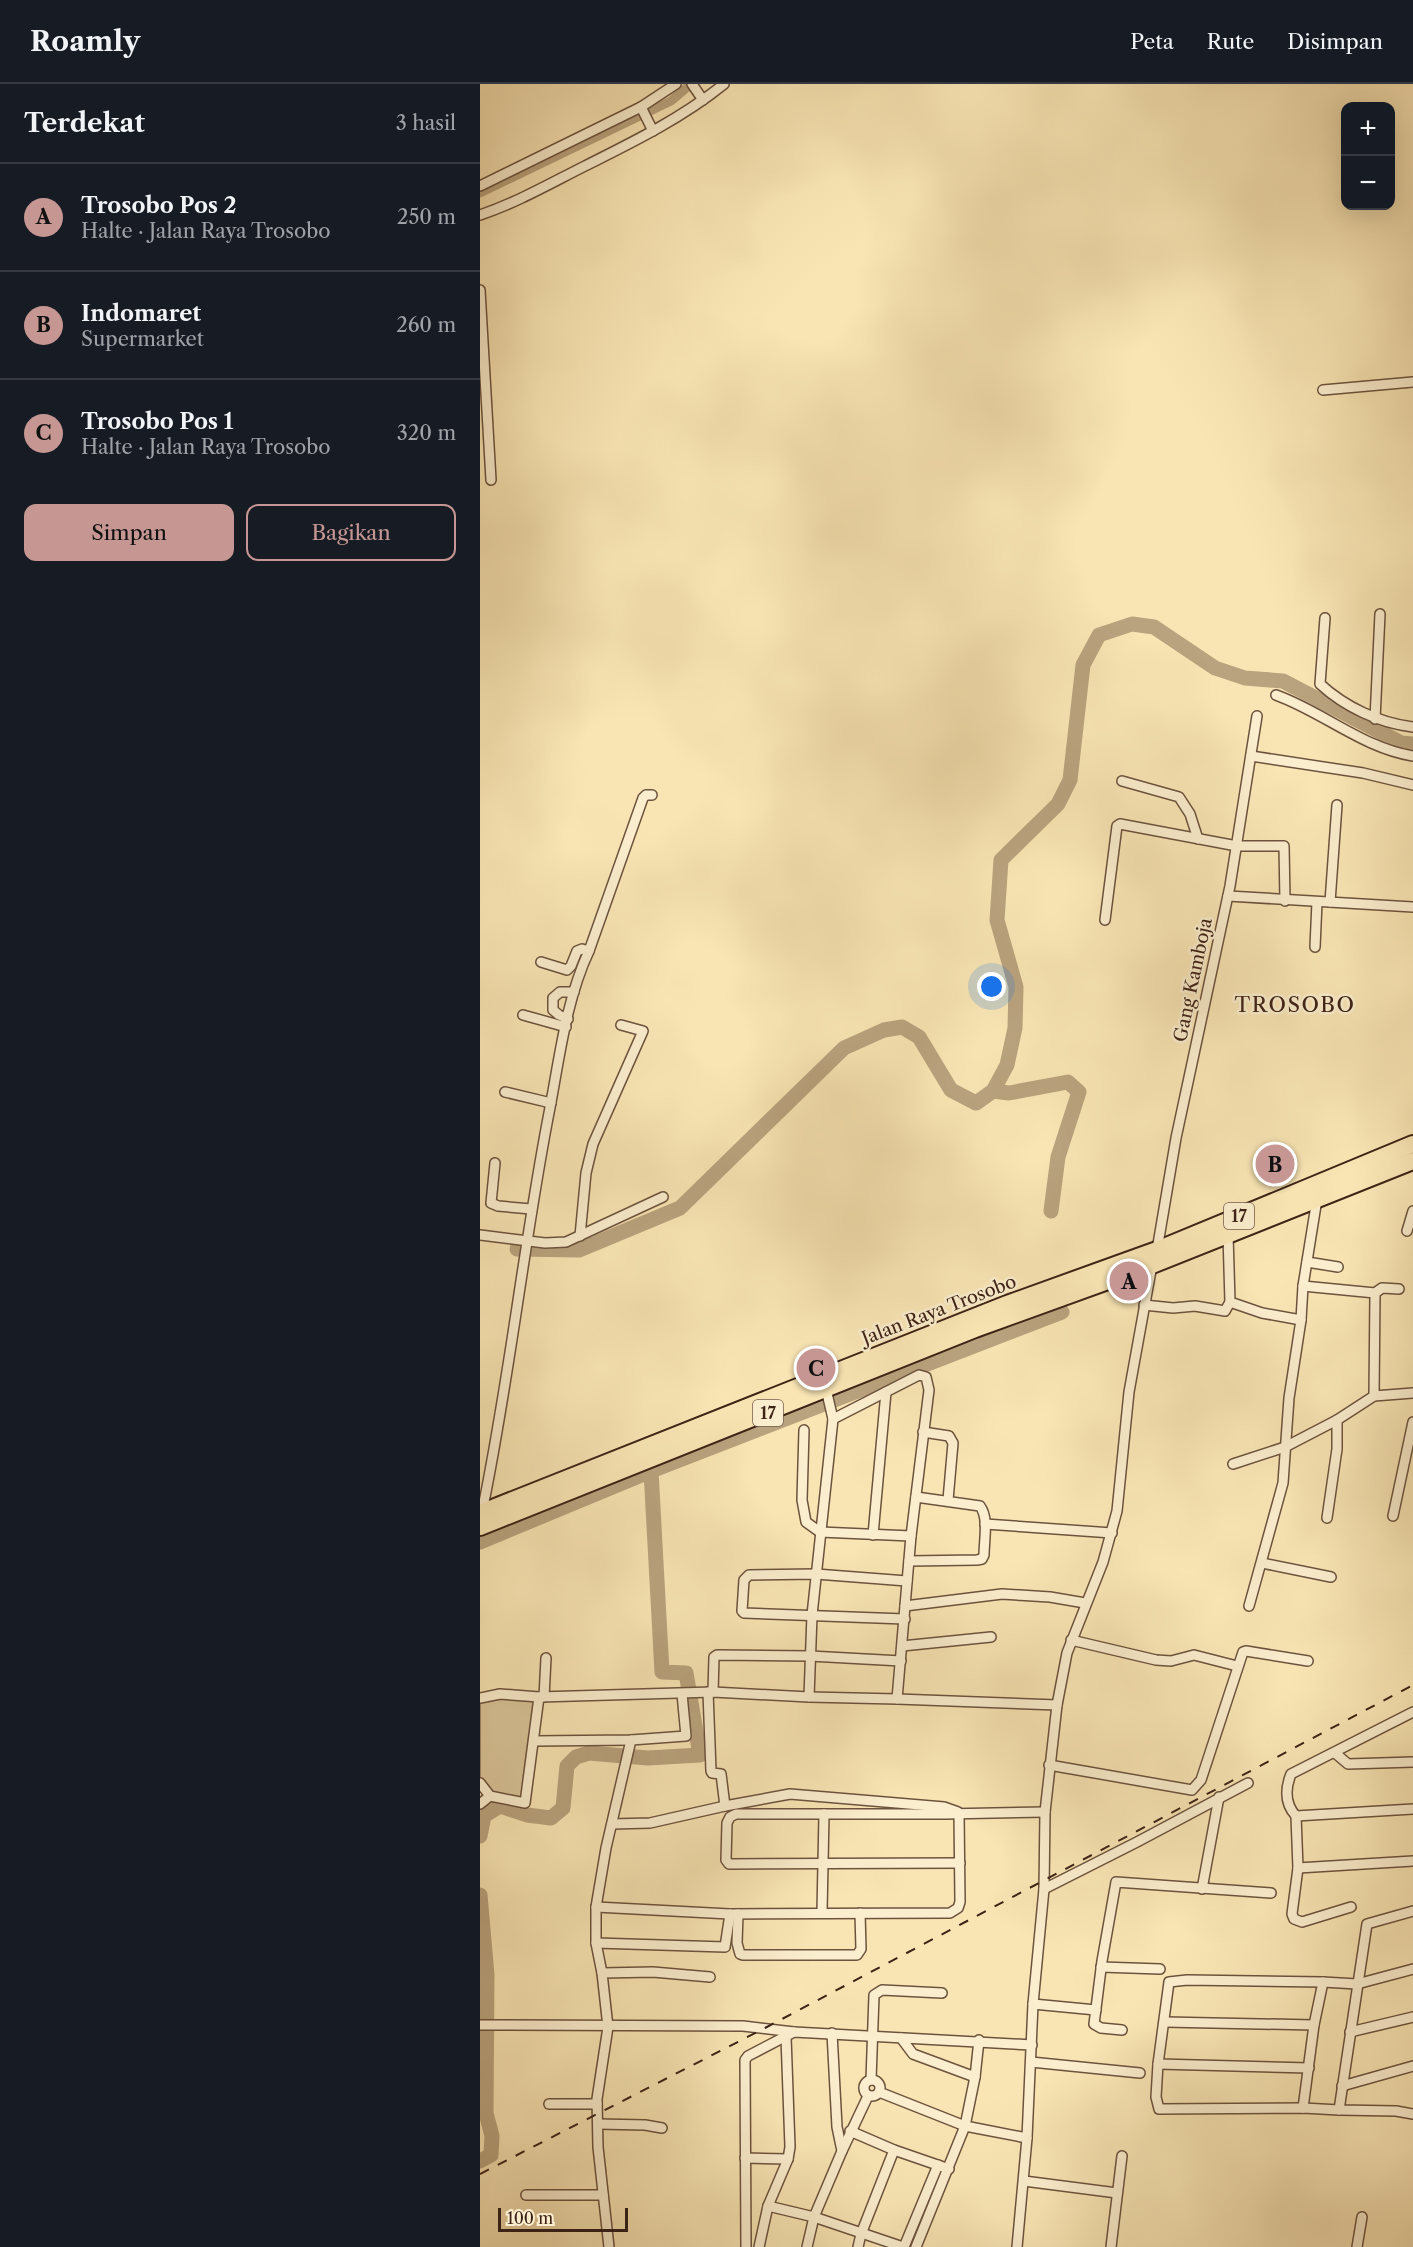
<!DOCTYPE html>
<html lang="id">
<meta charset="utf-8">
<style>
:root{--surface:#171b24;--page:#20242c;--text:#f1f3f6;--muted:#9ea1a6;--line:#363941;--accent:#c59692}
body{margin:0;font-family:"Libre Caslon Text",serif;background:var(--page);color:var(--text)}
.controls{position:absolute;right:18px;top:18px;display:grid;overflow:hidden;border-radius:12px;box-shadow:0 6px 24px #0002}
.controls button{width:54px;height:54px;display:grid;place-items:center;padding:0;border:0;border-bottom:2px solid var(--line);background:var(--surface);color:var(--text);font:30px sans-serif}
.scale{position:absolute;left:18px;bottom:15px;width:130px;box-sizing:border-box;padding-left:6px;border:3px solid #3d2216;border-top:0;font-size:16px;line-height:21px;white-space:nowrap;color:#3d2216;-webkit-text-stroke:4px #fbeece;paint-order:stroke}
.you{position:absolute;left:512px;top:903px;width:21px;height:21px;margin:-15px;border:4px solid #fff;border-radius:50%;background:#1a73e8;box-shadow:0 0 0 9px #1a73e833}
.badge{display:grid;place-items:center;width:39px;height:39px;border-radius:50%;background:var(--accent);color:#111;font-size:20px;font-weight:700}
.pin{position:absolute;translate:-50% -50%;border:3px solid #fff;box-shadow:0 2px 6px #0006}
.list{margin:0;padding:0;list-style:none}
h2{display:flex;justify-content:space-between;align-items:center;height:78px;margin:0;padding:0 24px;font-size:26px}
h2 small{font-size:20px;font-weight:400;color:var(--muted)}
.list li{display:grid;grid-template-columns:39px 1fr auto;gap:18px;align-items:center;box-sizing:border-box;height:108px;padding:0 24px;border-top:2px solid var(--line)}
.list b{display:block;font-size:22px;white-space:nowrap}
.list p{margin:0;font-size:20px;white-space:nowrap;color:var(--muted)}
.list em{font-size:20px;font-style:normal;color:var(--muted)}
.actions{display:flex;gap:12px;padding:18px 24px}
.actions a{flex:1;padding:14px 0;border:2px solid var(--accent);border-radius:12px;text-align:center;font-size:21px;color:var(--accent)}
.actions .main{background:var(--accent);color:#111}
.map{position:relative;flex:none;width:933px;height:2163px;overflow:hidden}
header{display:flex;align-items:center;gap:36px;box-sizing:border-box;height:84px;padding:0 30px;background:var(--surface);border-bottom:2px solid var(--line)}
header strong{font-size:28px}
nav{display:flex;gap:33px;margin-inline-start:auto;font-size:21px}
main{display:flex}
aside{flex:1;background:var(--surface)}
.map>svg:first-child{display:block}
.green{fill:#d9c499;stroke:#8b7358;stroke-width:1.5}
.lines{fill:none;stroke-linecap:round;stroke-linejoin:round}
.canal{stroke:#b9a37e;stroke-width:9}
.river{stroke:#b9a37e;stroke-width:15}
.street-casing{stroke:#6c533e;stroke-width:12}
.highway-casing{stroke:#3d2216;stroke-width:20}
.street{stroke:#fbeece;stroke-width:9}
.highway{stroke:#f9e5b4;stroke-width:16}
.rail{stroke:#3d2216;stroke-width:2;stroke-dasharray:10 10;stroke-linecap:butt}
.labels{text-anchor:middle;stroke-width:5;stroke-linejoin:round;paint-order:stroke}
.shield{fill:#fbeece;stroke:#765f4d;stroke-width:1.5}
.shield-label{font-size:16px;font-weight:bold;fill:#3d2216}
.street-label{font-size:18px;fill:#3d2216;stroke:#fbeece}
.quarter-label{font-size:21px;letter-spacing:1.5px;fill:#3d2216;stroke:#fbeece}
</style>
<header>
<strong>Roamly</strong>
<nav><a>Peta</a><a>Rute</a><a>Disimpan</a></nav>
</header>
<main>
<aside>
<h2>Terdekat<small>3 hasil</small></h2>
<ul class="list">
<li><span class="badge">A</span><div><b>Trosobo Pos 2</b><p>Halte · Jalan Raya Trosobo</p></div><em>250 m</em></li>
<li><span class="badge">B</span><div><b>Indomaret</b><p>Supermarket</p></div><em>260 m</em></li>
<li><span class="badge">C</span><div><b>Trosobo Pos 1</b><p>Halte · Jalan Raya Trosobo</p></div><em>320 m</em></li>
</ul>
<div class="actions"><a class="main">Simpan</a><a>Bagikan</a></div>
</aside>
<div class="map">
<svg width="933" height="2163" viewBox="0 0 933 2163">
<rect width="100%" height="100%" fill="#f9e5b4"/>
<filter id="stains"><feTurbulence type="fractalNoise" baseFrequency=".00333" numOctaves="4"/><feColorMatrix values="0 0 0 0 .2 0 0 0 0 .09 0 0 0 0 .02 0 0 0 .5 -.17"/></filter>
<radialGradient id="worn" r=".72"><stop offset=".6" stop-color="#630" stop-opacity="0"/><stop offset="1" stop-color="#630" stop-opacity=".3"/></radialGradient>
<polygon class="green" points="19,1612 57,1614 44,1720 11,1711 0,1696 0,1616"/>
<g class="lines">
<polyline class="canal" points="0,109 191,17 211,0"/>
<g class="river">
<polyline points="513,1007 529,1009 588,998 599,1008 578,1073 571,1127"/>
<polyline points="37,1165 99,1166 200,1124 364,964 404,946 422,943 439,953 471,1006 496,1019 513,1007 527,981 535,944 536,903 517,836 521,776 578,720 590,696 603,581 619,551 652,540 674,543 735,584 765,594 803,597 921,659 933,660"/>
<polyline points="0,1458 171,1387 582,1228"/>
<polyline points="0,1752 4,1732 20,1722 47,1731 71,1734 83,1724 87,1682 96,1673 109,1669 168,1674 220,1671 206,1589 182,1588 171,1387"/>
<polyline points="0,1811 7,1891 6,2029 12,2052 11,2071 0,2077"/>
</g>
<g class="street-casing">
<g id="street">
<polyline points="212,0 223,16"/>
<polyline points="161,23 173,47"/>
<polyline points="0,102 161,23 196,0"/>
<path d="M0,131C36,119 71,99 105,82C153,58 202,34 244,0"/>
<polyline points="0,206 11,396"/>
<polyline points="843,306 933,298"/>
<path d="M845,534L840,600C865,623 899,639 933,643"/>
<path d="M796,611C843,628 883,664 933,672"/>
<polyline points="895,635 900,530"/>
<polyline points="771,672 883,689 933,701"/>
<polyline points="642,697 699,713 710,730 718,755"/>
<polyline points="748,812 933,823"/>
<polyline points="850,818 857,721"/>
<polyline points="625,836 637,742 640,740 757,762 804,762 805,817"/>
<polyline points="835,863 837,818"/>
<polyline points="61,878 87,886 91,882 97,867 102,865 109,867"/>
<polyline points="43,931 86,943"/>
<polyline points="88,935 79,931 73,926 73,914 80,908 94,908"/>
<polyline points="25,1008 71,1019"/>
<polyline points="15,1079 11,1119 18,1122 51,1125"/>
<polyline points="927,1147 933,1127"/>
<polyline points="0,1151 65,1159 86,1158 183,1113"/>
<polyline points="748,1151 750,1218 782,1229 821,1236"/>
<polyline points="100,1152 106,1089 113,1060 163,947 141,941"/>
<polyline points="677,1166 696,1054 750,802 777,632"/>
<polyline points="827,1178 858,1183"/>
<polyline points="823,1202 895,1209 894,1312 933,1309"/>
<polyline points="895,1209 902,1204 919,1205"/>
<polyline points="664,1221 693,1224 715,1222 745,1227 750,1218"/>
<polyline points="324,1346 322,1416 326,1438 340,1448 431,1452"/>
<polyline points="443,1348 469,1352 473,1359 468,1416"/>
<polyline points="753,1380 805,1363 857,1336 894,1312"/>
<path d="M2,1428C29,1298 43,1165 68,1034C79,979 85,918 109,867L163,714L166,711H172"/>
<polyline points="913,1432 933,1338"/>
<polyline points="847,1434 857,1365 857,1336"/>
<polyline points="505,1440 632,1449"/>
<polyline points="393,1451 406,1308"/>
<path d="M429,1477L497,1476L502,1475L504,1471C504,1456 509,1434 500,1422L436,1413"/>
<polyline points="782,1479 851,1493"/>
<polyline points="425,1522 522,1510 570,1513 605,1519"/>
<polyline points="769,1522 803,1399 809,1314 821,1236 823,1202 837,1115"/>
<polyline points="425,1535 264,1529 262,1527 264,1496 269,1491 336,1490 427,1497"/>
<polyline points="591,1556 676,1576 691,1577 714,1571 757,1582"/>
<polyline points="422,1562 511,1553"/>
<polyline points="228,1608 231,1687 232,1689 241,1690 245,1722"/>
<polyline points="233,1608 234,1573 237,1571 330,1572 421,1577"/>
<polyline points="64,1613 66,1574"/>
<polyline points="329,1613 417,1615 431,1452 449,1306 446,1293 439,1291 353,1335"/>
<polyline points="0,1614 20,1610 59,1613 233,1608 329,1613 332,1531 353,1335 346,1305"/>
<polyline points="417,1615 577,1621"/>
<path d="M933,1628L811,1690C805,1705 805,1720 816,1732L933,1725"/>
<polyline points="55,1657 151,1656 206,1652 202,1610"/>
<polyline points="855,1669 868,1680 933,1678"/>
<polyline points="569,1681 712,1706 721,1696 763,1568 766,1567 828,1577"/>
<polyline points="0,1699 10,1712 45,1719 59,1613"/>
<polyline points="0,1720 10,1712"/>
<polyline points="816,1732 818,1784 812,1830 814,1835 822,1838 871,1823"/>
<polyline points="132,1740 170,1739 245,1722 310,1710 464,1723 478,1728"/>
<polyline points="480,1779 249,1780 246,1776 247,1739 250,1733 256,1730 465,1730 565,1728"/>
<polyline points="818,1784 933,1777"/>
<polyline points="564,1805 657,1758 768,1699"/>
<polyline points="722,1805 739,1713"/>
<polyline points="116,1823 250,1830 470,1829 478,1824 480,1818 479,1730"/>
<polyline points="933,1827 887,1840 859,2026 916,2027 933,2030"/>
<polyline points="342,1828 344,1730"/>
<polyline points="258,1830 257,1859 260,1870 263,1871 377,1871 381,1865 380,1829"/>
<polyline points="116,1859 245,1863 250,1830"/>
<polyline points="621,1883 680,1885"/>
<polyline points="122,1889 173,1888 230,1893"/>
<polyline points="553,1920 616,1926"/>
<polyline points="685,1938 834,1941"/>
<polyline points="0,1941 263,1942 314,1948"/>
<polyline points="642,1946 621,1944 614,1940 622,1877 636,1798 791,1809"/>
<polyline points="870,1948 933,1933"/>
<polyline points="421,1954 433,1970 495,1993"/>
<polyline points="551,1978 660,1989"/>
<polyline points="678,1980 829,1984"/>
<circle cx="392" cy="2004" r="8"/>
<polyline points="391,1996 394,1911 402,1906 462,1909"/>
<polyline points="862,2002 933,1982"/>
<polyline points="399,2008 485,2042 547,2054"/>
<polyline points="69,2020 117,2020"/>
<polyline points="823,2024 834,1941 843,1898"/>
<polyline points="859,2026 823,2024 679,2025 676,2013 678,1980 689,1898 707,1896 843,1898 877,1900 933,1885"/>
<polyline points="118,2040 165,2041 182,2044"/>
<polyline points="370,2047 414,2066 469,2085"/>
<polyline points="362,2067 388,2012"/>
<polyline points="265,2074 308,2075"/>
<polyline points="544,2097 637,2109"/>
<polyline points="46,2111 123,2111"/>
<polyline points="288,2122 334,2133 423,2163"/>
<polyline points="129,2163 118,2063 117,2015 128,1943 122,1889 116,1859 116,1823 126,1764 151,1656"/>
<polyline points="266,2163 265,1976 268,1972 314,1948 552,1961"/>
<polyline points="279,2163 288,2122 308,2075 310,2063 306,1953"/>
<polyline points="327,2163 334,2133 362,2067 357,2043 352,1949"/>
<polyline points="378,2163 381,2150 414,2066"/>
<polyline points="424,2163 458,2081"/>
<polyline points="436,2163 485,2042 495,1993 499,1956"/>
<polyline points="537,2163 547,2054 553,1920 564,1805 565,1728 577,1621 587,1569 623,1478 637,1427 649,1308 672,1181"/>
<polyline points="631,2163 642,2072"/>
<polyline points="877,2163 882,2133"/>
</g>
</g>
<g class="highway-casing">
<g id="highway">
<polyline points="0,1429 527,1220 677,1166 933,1060"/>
<polyline points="0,1443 495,1245 672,1181 933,1077"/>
</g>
</g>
<use href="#street" class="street"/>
<use href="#highway" class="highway"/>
<polyline class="rail" points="0,2090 285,1944 933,1601"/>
</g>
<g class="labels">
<g class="shield">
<rect x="744" y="1119" width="30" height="26" rx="4.5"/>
<rect x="273" y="1316" width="30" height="26" rx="4.5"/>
</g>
<g class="shield-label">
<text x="759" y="1138">17</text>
<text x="288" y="1335">17</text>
</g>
<g class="street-label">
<text transform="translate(713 896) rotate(-78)" y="6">Gang Kamboja</text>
<text transform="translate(459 1226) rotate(-21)" y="6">Jalan Raya Trosobo</text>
</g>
<g class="quarter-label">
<text x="815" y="928">TROSOBO</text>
</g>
</g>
<rect width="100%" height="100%" filter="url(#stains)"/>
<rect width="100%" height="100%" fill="url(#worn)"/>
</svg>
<div class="controls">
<button>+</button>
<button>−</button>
</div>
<div class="scale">100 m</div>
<div class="you"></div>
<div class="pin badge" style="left:649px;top:1197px">A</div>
<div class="pin badge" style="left:795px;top:1080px">B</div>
<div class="pin badge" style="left:336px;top:1284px">C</div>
</div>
</main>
